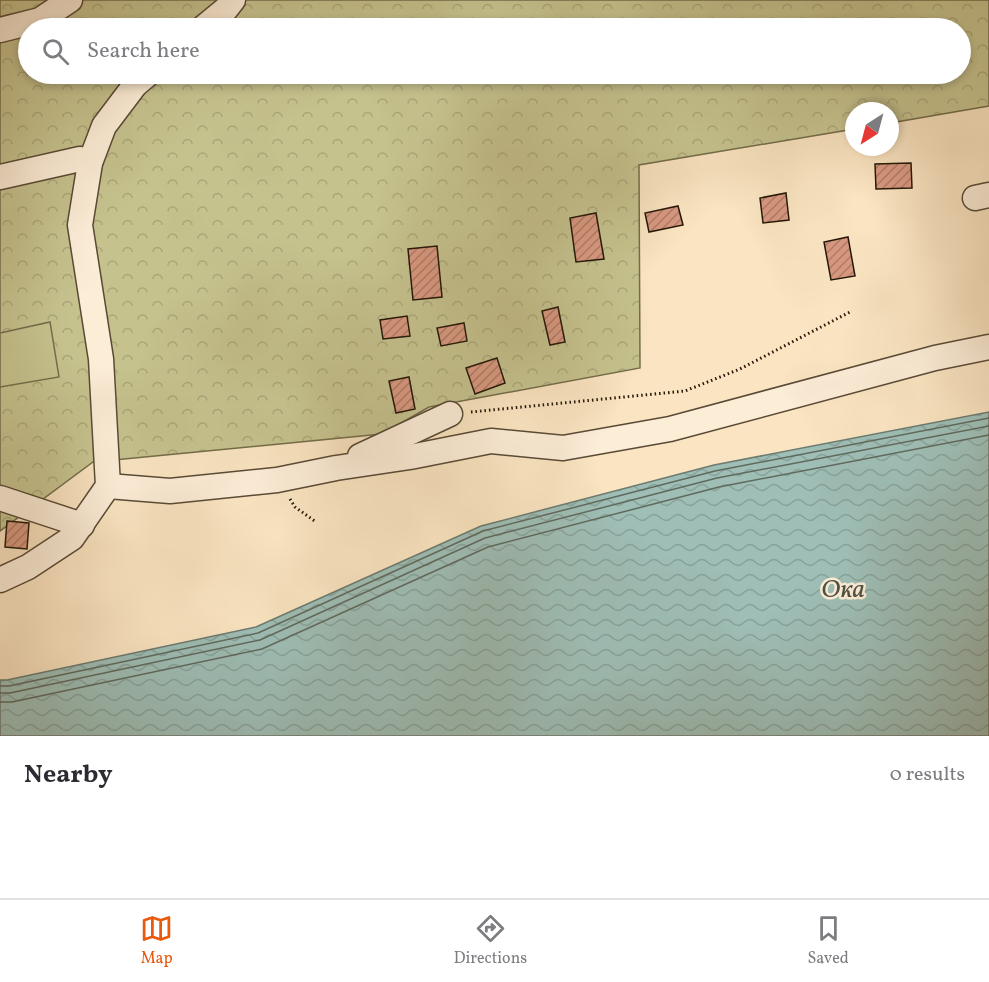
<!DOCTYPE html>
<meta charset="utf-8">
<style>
:root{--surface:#fff;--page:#f2f2f3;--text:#2b2b33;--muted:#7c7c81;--line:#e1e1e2;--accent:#ea580c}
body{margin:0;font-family:Vollkorn,serif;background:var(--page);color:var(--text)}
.compass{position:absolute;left:845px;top:102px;width:54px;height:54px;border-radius:50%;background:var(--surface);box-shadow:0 3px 9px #0003;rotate:216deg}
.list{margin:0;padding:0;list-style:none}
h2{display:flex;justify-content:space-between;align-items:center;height:78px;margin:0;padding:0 24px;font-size:26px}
h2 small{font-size:20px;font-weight:400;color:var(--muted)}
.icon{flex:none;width:33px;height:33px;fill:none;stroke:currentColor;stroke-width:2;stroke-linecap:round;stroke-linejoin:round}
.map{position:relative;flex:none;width:989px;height:736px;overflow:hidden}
.search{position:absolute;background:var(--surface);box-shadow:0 3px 9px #0003;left:18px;right:18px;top:18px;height:66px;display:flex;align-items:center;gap:15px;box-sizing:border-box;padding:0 21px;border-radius:33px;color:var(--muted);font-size:22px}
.sheet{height:162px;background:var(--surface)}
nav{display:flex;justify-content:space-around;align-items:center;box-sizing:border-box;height:84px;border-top:2px solid var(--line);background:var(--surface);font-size:16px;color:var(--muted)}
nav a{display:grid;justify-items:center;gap:3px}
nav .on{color:var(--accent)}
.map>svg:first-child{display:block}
.forest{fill:url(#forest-crowns);stroke:#746c4a;stroke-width:1.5;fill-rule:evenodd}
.pitch{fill:#c5c28e;stroke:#746c4a;stroke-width:1.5}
.water{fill:url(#water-waves);stroke:#6d7b70;stroke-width:1.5}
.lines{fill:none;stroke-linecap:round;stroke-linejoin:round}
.shore{stroke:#606a5e;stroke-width:1.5}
.building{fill:url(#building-hatch);stroke:#231707;stroke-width:1.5}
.minor-casing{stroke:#594a36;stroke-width:27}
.path{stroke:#231707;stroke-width:3;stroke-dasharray:1.5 3;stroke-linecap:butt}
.minor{stroke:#fcedd7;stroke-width:24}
.labels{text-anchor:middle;stroke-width:5;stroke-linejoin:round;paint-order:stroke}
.water-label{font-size:26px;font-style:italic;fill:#4e5144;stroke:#fcedd7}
</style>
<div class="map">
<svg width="989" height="736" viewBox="0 0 989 736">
<defs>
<pattern id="forest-crowns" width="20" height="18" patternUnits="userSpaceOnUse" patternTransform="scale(1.5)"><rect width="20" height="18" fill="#c5c28e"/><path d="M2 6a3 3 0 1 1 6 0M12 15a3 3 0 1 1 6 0" fill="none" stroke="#a9a679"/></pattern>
<pattern id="water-waves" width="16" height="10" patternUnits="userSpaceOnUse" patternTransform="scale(1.5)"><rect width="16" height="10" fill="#9ebeb6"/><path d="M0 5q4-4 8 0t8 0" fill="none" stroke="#88a39b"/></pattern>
<pattern id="building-hatch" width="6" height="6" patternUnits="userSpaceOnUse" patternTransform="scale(1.5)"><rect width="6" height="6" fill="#d89880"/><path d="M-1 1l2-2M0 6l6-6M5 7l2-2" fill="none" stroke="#af7b67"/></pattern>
</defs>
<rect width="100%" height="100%" fill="#fae4c1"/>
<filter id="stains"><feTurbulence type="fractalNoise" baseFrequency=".00333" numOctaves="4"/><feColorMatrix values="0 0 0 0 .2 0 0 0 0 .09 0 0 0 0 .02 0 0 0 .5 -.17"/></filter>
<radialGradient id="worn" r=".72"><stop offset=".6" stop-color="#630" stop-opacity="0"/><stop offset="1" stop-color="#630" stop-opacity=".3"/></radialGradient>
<path class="forest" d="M0,0H989V106L890,123V111H854V129L639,165L640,368L429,407L382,434L93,462L0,531ZM28,28H960V74H28Z"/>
<polygon class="pitch" points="50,322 59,377 0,387 0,333"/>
<polygon class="water" points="989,412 989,736 0,736 0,680 7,680 256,627 481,526 714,465"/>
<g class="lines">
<g class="shore">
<polyline points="0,686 9,686 258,633 483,531 715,471 989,418"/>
<polyline points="0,693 10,693 260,640 485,538 717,478 989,426"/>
<polyline points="0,702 12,702 262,649 488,547 719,487 989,435"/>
</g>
</g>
<g class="building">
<polygon points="911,163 912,188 876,189 875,164"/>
<polygon points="786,193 789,220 763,223 760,198"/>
<polygon points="678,206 683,225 649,232 645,213"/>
<polygon points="596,213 604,259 576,262 570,218"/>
<polygon points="848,237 855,276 831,280 824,242"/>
<polygon points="437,246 442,297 413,300 408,249"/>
<polygon points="558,307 565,342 550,345 542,311"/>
<polygon points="407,316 410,336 383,339 380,320"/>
<polygon points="464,323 467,341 441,346 437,328"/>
<polygon points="497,358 505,383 475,394 466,368"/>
<polygon points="409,377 415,409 396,413 389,381"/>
<polygon points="7,521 29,523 27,549 5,547"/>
</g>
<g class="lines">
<g class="minor-casing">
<g id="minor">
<polyline points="203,28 226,9 233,0"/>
<polyline points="0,30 40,20 70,0"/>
<polyline points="0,177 80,159 90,163"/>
<polyline points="975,198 989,195"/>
<polyline points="360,456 450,414"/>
<polyline points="108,486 170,491 277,480 336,468 410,457 491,441 563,448 670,429 935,358 989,347"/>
<polyline points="0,498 82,525"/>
<polyline points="0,580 28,567 72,538 108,486 101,359 80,225 90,163 104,126 135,85 148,74"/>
</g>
</g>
<g class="path">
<polyline points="471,412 685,391 740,369 850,312"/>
<polyline points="290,499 295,507 316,522"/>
</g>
<use href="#minor" class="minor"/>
</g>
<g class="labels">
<g class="water-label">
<text x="843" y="597">Ока</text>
</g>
</g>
<rect width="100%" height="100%" filter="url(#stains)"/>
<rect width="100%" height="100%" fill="url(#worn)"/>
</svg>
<svg class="compass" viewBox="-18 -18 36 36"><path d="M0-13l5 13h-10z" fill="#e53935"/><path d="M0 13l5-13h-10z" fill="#7c7c81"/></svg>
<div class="search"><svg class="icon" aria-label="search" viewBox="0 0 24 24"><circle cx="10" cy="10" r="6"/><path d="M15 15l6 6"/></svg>Search here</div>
</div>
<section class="sheet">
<h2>Nearby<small>0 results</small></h2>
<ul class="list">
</ul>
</section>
<nav>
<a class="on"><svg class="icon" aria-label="map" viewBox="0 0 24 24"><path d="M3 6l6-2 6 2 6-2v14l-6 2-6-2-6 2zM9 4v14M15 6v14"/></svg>Map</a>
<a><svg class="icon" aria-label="directions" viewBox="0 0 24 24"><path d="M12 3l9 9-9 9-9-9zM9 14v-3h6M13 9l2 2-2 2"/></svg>Directions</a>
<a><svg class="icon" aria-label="saved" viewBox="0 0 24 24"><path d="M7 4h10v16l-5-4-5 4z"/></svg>Saved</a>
</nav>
